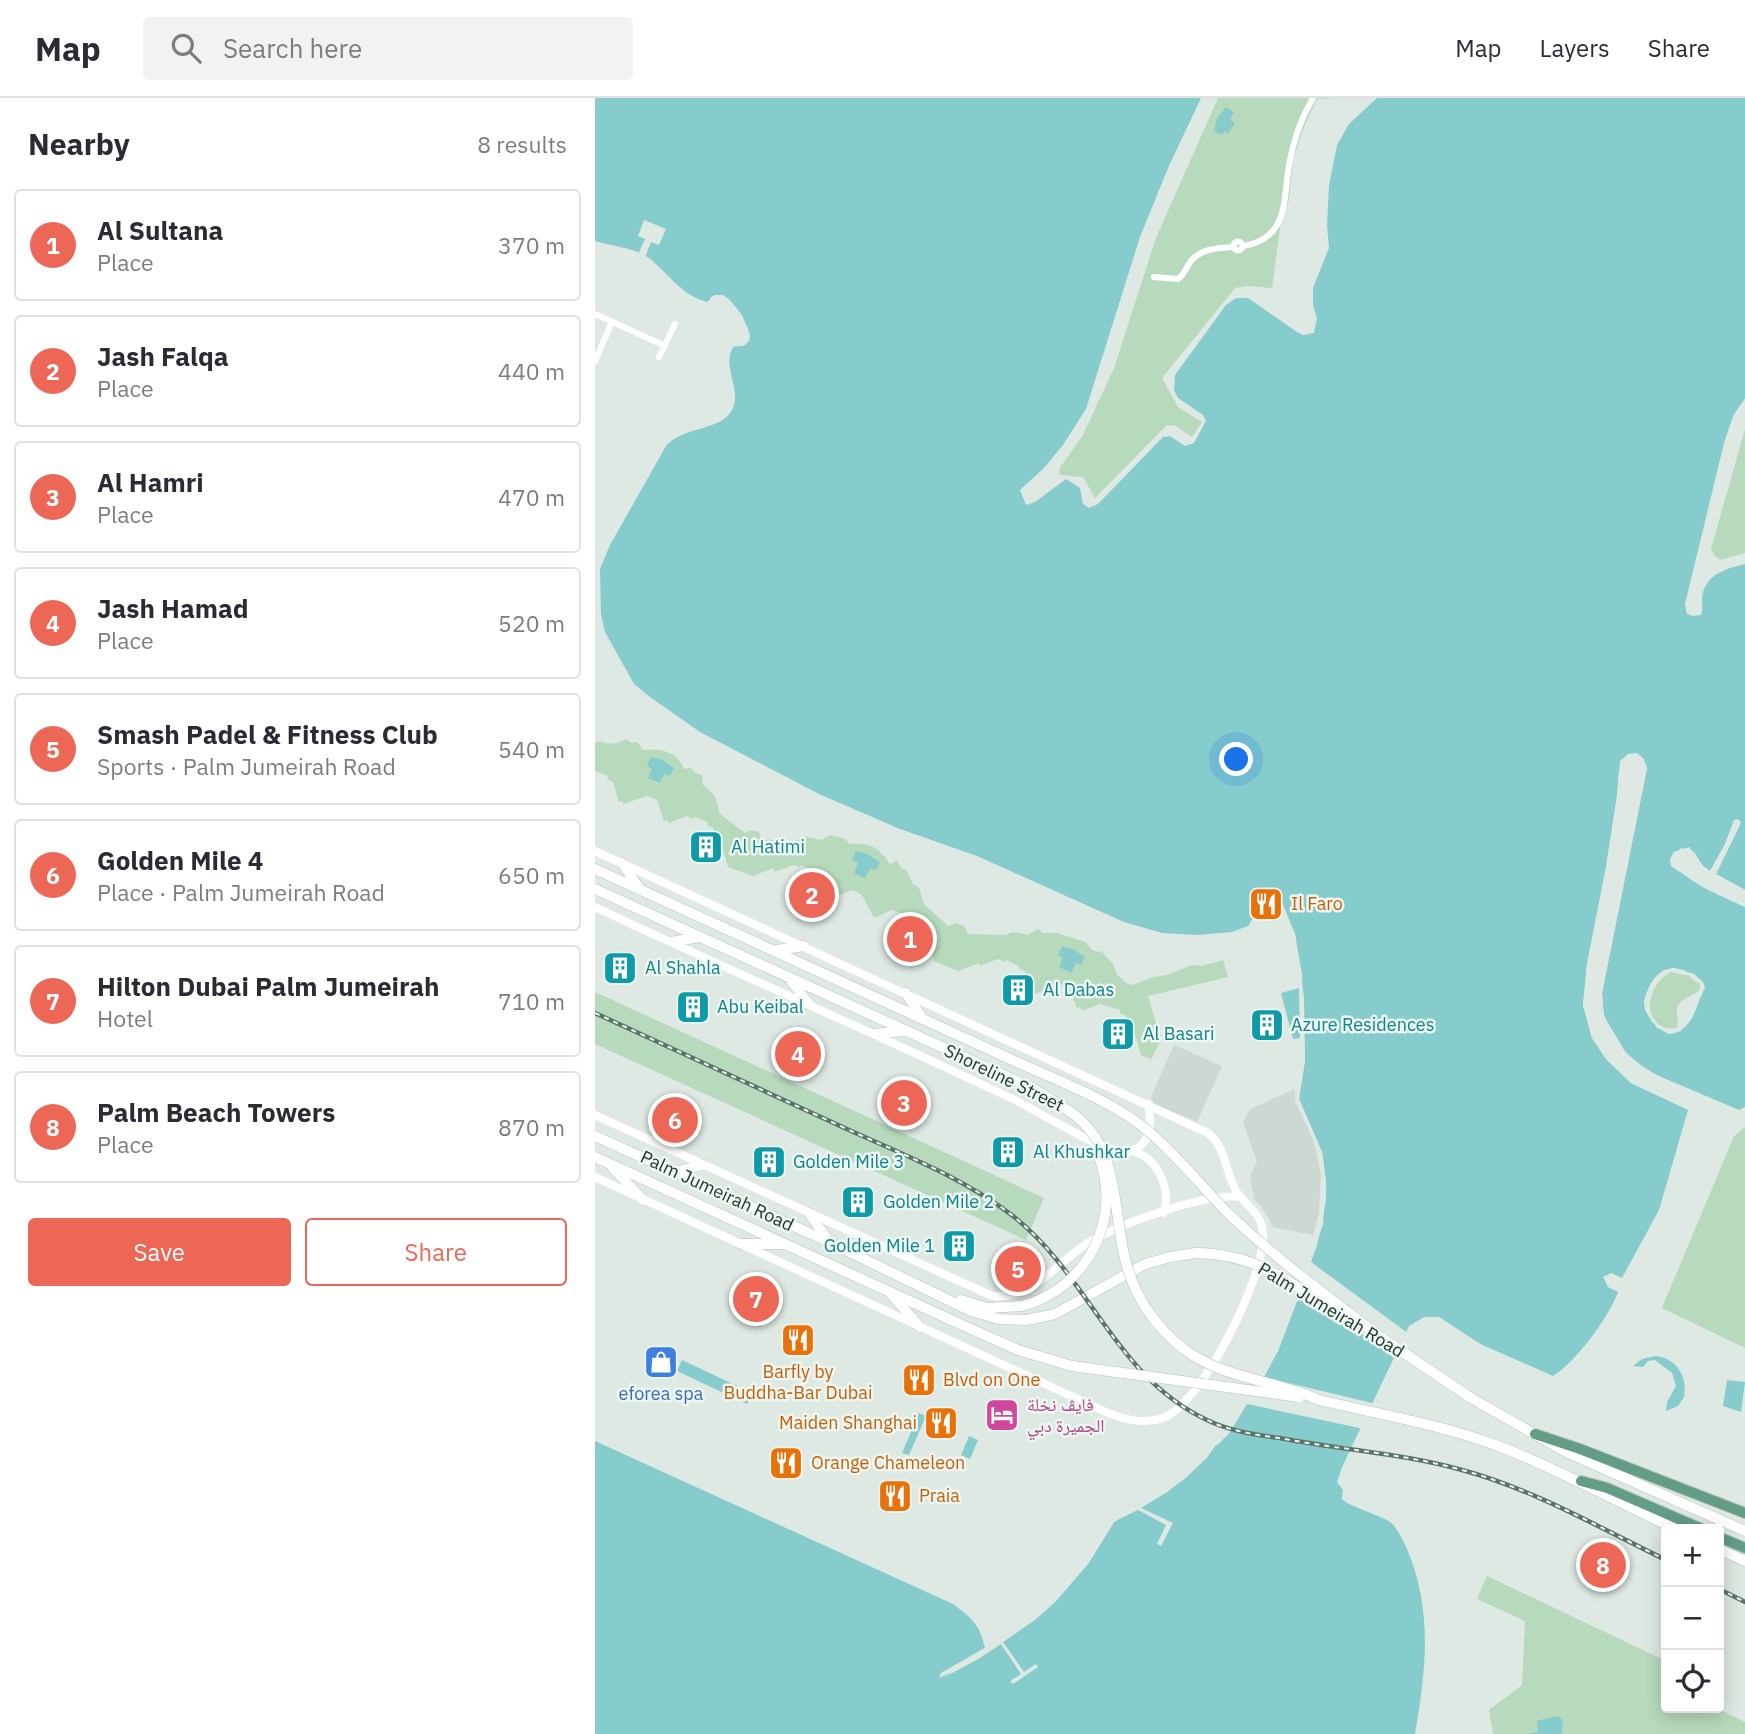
<!DOCTYPE html>
<meta charset="utf-8">
<style>
:root{--surface:#fff;--page:#f2f2f3;--text:#2b2b33;--muted:#7c7c81;--line:#e1e1e2;--accent:#ed6757}
body{margin:0;font-family:"IBM Plex Sans","Noto Naskh Arabic",sans-serif;background:var(--page);color:var(--text)}
.controls{position:absolute;right:21px;bottom:21px;display:grid;overflow:hidden;border-radius:7px;box-shadow:0 4px 18px #0003}
.controls button{width:63px;height:63px;display:grid;place-items:center;padding:0;border:0;border-bottom:2px solid var(--line);background:var(--surface);color:var(--text);font:35px sans-serif}
.you{position:absolute;left:642px;top:662px;width:24px;height:24px;margin:-18px;border:5px solid #fff;border-radius:50%;background:#1a73e8;box-shadow:0 0 0 10px #1a73e833}
.badge{display:grid;place-items:center;width:46px;height:46px;border-radius:50%;background:var(--accent);color:#fff;font-size:23px;font-weight:700}
.pin{position:absolute;translate:-50% -50%;border:4px solid #fff;box-shadow:0 2px 7px #0006}
.list{margin:0;padding:0;list-style:none}
h2{display:flex;justify-content:space-between;align-items:center;height:91px;margin:0;padding:0 28px;font-size:30px}
h2 small{font-size:23px;font-weight:400;color:var(--muted)}
.list li{display:grid;grid-template-columns:46px 1fr auto;gap:21px;align-items:center;box-sizing:border-box;height:112px;margin:0 14px 14px;padding:0 14px;border:2px solid var(--line);border-radius:7px}
.list b{display:block;font-size:26px;white-space:nowrap}
.list p{margin:0;font-size:23px;white-space:nowrap;color:var(--muted)}
.list em{font-size:23px;font-style:normal;color:var(--muted)}
.actions{display:flex;gap:14px;padding:21px 28px}
.actions a{flex:1;padding:16px 0;border:2px solid var(--accent);border-radius:7px;text-align:center;font-size:24px;color:var(--accent)}
.actions .main{background:var(--accent);color:#fff}
.icon{flex:none;width:38px;height:38px;fill:none;stroke:currentColor;stroke-width:2;stroke-linecap:round;stroke-linejoin:round}
.map{position:relative;flex:none;width:1150px;height:1636px;overflow:hidden}
header{display:flex;align-items:center;gap:42px;box-sizing:border-box;height:98px;padding:0 35px;background:var(--surface);border-bottom:2px solid var(--line)}
header strong{font-size:33px}
nav{display:flex;gap:38px;margin-inline-start:auto;font-size:24px}
.search{width:490px;height:63px;background:var(--page);display:flex;align-items:center;gap:18px;box-sizing:border-box;padding:0 24px;border-radius:7px;color:var(--muted);font-size:26px}
main{display:flex}
aside{flex:1;background:var(--surface)}
.map>svg:first-child{display:block}
.built{fill:#ccd8d1}
.green{fill:#b6dabb}
.water{fill:#86cccd;fill-rule:evenodd}
.pier{fill:#dde9e2}
.lines{fill:none;stroke-linecap:round;stroke-linejoin:round}
.secondary-casing{stroke:#b1c8bc;stroke-width:11}
.primary-casing{stroke:#bcc3c0;stroke-width:12}
.minor{stroke:#fff;stroke-width:6}
.tertiary{stroke:#fff;stroke-width:8}
.secondary{stroke:#fff;stroke-width:10}
.primary{stroke:#639d86;stroke-width:10}
.rail-casing{stroke:#5a7469;stroke-width:4.5}
.rail{stroke:#edf6f0;stroke-width:2;stroke-dasharray:5;stroke-linecap:butt}
.secondary-bridge-casing{stroke:#b1c8bc;stroke-width:11;stroke-linecap:butt}
.secondary-bridge{stroke:#fff;stroke-width:10}
.labels{text-anchor:middle;stroke-width:5;stroke-linejoin:round;paint-order:stroke}
.culture-label{font-size:18px;fill:#0d838f;stroke:#edf6f0;text-anchor:start}
.food-label{font-size:18px;fill:#c56008;stroke:#edf6f0;text-anchor:start}
.street-label{font-size:18px;fill:#20372e;stroke:#edf6f0}
.shop-label{font-size:18px;fill:#366cbe;stroke:#edf6f0}
.hotel-label{font-size:18px;fill:#b23c85;stroke:#edf6f0;text-anchor:start}
</style>
<header>
<strong>Map</strong>
<div class="search"><svg class="icon" aria-label="search" viewBox="0 0 24 24"><circle cx="10" cy="10" r="6"/><path d="M15 15l6 6"/></svg>Search here</div>
<nav><a>Map</a><a>Layers</a><a>Share</a></nav>
</header>
<main>
<aside>
<h2>Nearby<small>8 results</small></h2>
<ul class="list">
<li><span class="badge">1</span><div><b>Al Sultana</b><p>Place</p></div><em>370 m</em></li>
<li><span class="badge">2</span><div><b>Jash Falqa</b><p>Place</p></div><em>440 m</em></li>
<li><span class="badge">3</span><div><b>Al Hamri</b><p>Place</p></div><em>470 m</em></li>
<li><span class="badge">4</span><div><b>Jash Hamad</b><p>Place</p></div><em>520 m</em></li>
<li><span class="badge">5</span><div><b>Smash Padel &amp; Fitness Club</b><p>Sports · Palm Jumeirah Road</p></div><em>540 m</em></li>
<li><span class="badge">6</span><div><b>Golden Mile 4</b><p>Place · Palm Jumeirah Road</p></div><em>650 m</em></li>
<li><span class="badge">7</span><div><b>Hilton Dubai Palm Jumeirah</b><p>Hotel</p></div><em>710 m</em></li>
<li><span class="badge">8</span><div><b>Palm Beach Towers</b><p>Place</p></div><em>870 m</em></li>
</ul>
<div class="actions"><a class="main">Save</a><a>Share</a></div>
</aside>
<div class="map">
<svg width="1150" height="1636" viewBox="0 0 1150 1636">
<rect width="100%" height="100%" fill="#dde9e2"/>
<g class="built">
<polygon points="579,947 627,968 602,1024 559,1006 556,999"/>
<polygon points="700,991 700,1003 718,1041 726,1075 724,1115 718,1137 678,1129 667,1109 659,1101 655,1078 662,1063 648,1024 655,1011"/>
</g>
<g class="green">
<polygon points="623,0 752,0 722,1 708,31 698,62 694,102 685,130 677,190 652,188 640,190 567,280 583,309 607,324 597,339 581,328 572,327 500,400 488,379 465,377 464,371 488,337 519,270 561,140"/>
<polygon points="1150,331 1150,455 1125,462 1119,457 1116,451"/>
<path d="M32,641L36,645L42,644L48,652C65,650 82,653 89,671L96,670L99,674L107,677L108,687L120,698L125,716L150,735L157,732L164,734L167,742C182,741 199,746 211,739L227,742L235,737L250,741L255,746C274,745 285,749 295,767L302,762L306,770L312,773L318,786L324,790L329,806L353,828L362,825L369,828L373,836L410,837L418,834L433,837L443,831L448,835H462L490,844L498,853L507,854L518,866L522,876L531,885L538,887L558,879L573,877L596,867L607,868L628,862L633,879L553,898L566,942L556,961L546,957L540,936L537,937L531,918L525,915V912L505,906L487,913L485,909L482,910L474,891L465,886L440,896L438,892L435,893L430,873L423,870L424,868L412,862L410,864L403,861L385,868L384,865L363,873L339,863L333,843L330,844L324,825L318,822V819L297,812L279,820L267,797L258,792L234,801L233,797L230,798L224,779L218,776L219,773L206,767L205,769L198,767L180,774L178,770L158,778L133,769L127,749H124L118,730L112,727L113,724L100,719L98,721L92,718L74,725L72,722L69,723L62,702L52,698L28,706L27,703L24,704L18,684L12,681L13,678L0,673V645L6,643C16,648 23,645 32,641Z"/>
<path d="M1076,874L1094,878L1105,887V891C1099,899 1083,900 1082,911C1081,917 1084,923 1082,930C1046,935 1048,888 1076,874Z"/>
<polygon points="0,894 449,1100 431,1142 0,946"/>
<polygon points="1150,1029 1150,1250 1067,1210 1139,1038"/>
<polygon points="892,1478 1071,1563 1071,1610 1122,1610 1150,1624 1150,1636 898,1636 894,1612 927,1587 930,1523 882,1501"/>
</g>
<g class="water">
<path d="M0,0H606L573,70L545,139L491,311L468,347L449,370L425,392L431,407L440,404L471,381L485,390L488,406L494,410L503,406L568,339L575,338L590,348L599,345L611,323L608,317L583,300L579,292L580,277L631,207L641,200H653L702,234L708,237L719,235L722,220L718,207V190L734,150L732,127L734,87L742,47L754,26L782,0H1150V300L1138,318L1129,345L1090,506L1092,516L1098,518L1106,517C1108,511 1107,506 1107,500C1110,476 1130,471 1150,466V792L1121,776L1146,725L1135,737L1115,773L1108,768L1099,754L1086,750L1075,761C1090,785 1125,797 1150,809V1009L1144,1012C1098,993 1022,973 1009,916C1007,909 1008,902 1007,895L1052,670L1048,660L1033,656L1024,672L1022,698L1011,769L992,866L988,907L997,940L1011,961L1036,985L1093,1012L1064,1112L1027,1180L1016,1175L1008,1179L1013,1189L1023,1194C1014,1219 981,1264 958,1278L887,1247L844,1219H829L814,1228L747,1369L742,1384L748,1392L747,1401C761,1412 781,1414 795,1424C803,1430 808,1443 812,1451C838,1512 831,1573 820,1636H0V1343L358,1506C378,1521 385,1527 390,1550L348,1580L383,1561L440,1522L460,1504L493,1466L519,1424L572,1394L592,1379L612,1359L620,1348L627,1343L683,1253L722,1147L731,1103V1084L727,1054L704,1001L710,962L709,900L700,836L682,796L675,791L668,790L660,793L654,808L658,820L653,828L637,834L602,837L567,835L529,824L382,758L305,731L224,696L105,634L55,599L39,586L10,534L6,516L5,471L15,447L71,348C88,328 126,333 137,312C148,291 125,268 139,248L141,249L154,243L153,230L128,197H120L112,204C86,197 74,176 54,160C40,150 17,148 0,143ZM1078,870L1089,872L1108,884C1105,903 1098,934 1074,936L1061,929L1049,904C1053,887 1061,873 1078,870Z"/>
<polygon points="631,9 639,14 635,22 640,25 633,36 630,33 627,37 619,33 622,20"/>
<polygon points="56,659 66,661 79,670 75,678 69,676 65,685 53,680 57,671 52,668"/>
<polygon points="261,753 272,756 285,764 281,772 275,770 270,780 259,775 263,765 257,762"/>
<polygon points="467,848 478,851 490,859 486,867 481,865 476,875 464,869 468,860 463,857"/>
<polygon points="704,890 705,940 698,941 686,895"/>
<path d="M1060,1258C1082,1260 1093,1279 1089,1299L1083,1308L1071,1313L1072,1304L1081,1288L1077,1275L1060,1262L1053,1263L1048,1269L1038,1268L1047,1261Z"/>
<polygon points="87,1262 157,1295 152,1306 82,1273"/>
<polygon points="1132,1282 1150,1284 1146,1314 1128,1308"/>
<polygon points="324,1315 331,1318 314,1357 307,1355"/>
<polygon points="374,1338 383,1342 375,1361 366,1357"/>
<polygon points="963,1618 968,1622 967,1636 932,1636 943,1634 942,1623"/>
</g>
<g class="pier">
<polygon points="49,122 71,131 64,147 56,144 49,162 42,159 50,141 43,138"/>
<polygon points="121,197 128,197 135,202 147,217 155,237 154,243 149,248 139,248 147,245 152,238 144,218 133,205 121,200 112,208 116,199"/>
<polygon points="1042,655 1048,660 1052,670 1007,895 1009,918 1031,955 1052,973 1144,1012 1145,1016 1050,976 1028,958 1006,919 1004,894 1049,670 1041,658 1034,659 1028,665 1026,699 1015,770 995,867 992,907 1001,938 1013,959 1038,982 1094,1008 1096,1013 1036,985 1011,961 997,940 988,907 992,866 1011,769 1022,698 1025,663 1033,656"/>
<polygon points="1143,721 1146,724 1121,776 1150,792 1150,795 1119,779 1118,775 1114,776 1106,771 1093,753 1082,756 1079,761 1080,766 1085,770 1095,775 1109,786 1150,805 1150,809 1108,789 1093,778 1083,773 1076,768 1075,761 1079,754 1094,749 1108,768 1115,773 1128,751 1139,722"/>
<polygon points="668,790 675,791 682,796 689,809 700,836 707,876 710,962 704,1001 727,1054 731,1084 728,1126 716,1164 814,1236 802,1261 706,1193 683,1253 669,1279 781,1306 769,1331 652,1306 633,1337 620,1348 612,1360 572,1394 546,1410 578,1425 566,1448 562,1446 571,1427 543,1412 524,1421 519,1424 493,1466 460,1504 408,1544 429,1574 441,1566 443,1569 418,1586 415,1583 426,1576 406,1546 383,1561 344,1580 346,1575 393,1548 394,1550 438,1519 458,1501 490,1464 517,1422 570,1392 610,1357 617,1345 630,1335 661,1285 688,1233 725,1125 728,1084 724,1055 701,1002 705,982 707,943 705,886 696,837 681,801 674,795 668,794 659,801 661,822 658,820 654,808 655,800 660,793"/>
<polygon points="1079,870 1099,876 1108,884 1110,889 1106,899 1098,902 1106,893 1105,886 1095,878 1079,873 1070,875 1059,886 1053,904 1056,917 1063,926 1074,932 1084,930 1087,927 1086,933 1074,936 1057,924 1050,912 1049,904 1056,885 1062,877 1069,872"/>
<polygon points="869,1237 887,1247 958,1278 954,1280 886,1250 868,1241"/>
<polygon points="748,1392 751,1395 750,1400 753,1402 798,1422 802,1426 752,1405 747,1401"/>
</g>
<g class="lines">
<g class="secondary-casing">
<g id="secondary">
<polyline points="27,765 44,790"/>
<polyline points="0,771 424,965"/>
<polyline points="0,791 439,991 477,1015"/>
<polyline points="77,844 104,839"/>
<polyline points="182,852 209,848"/>
<polyline points="197,884 214,906"/>
<polyline points="311,895 325,917"/>
<polyline points="279,936 308,933"/>
<polyline points="0,1038 234,1144 376,1213 404,1221 432,1222 460,1216 550,1166 575,1159 601,1155"/>
<polyline points="0,1059 365,1226"/>
<polyline points="18,1070 48,1102"/>
<polyline points="79,1074 108,1067"/>
<polyline points="214,1115 234,1144"/>
<polyline points="146,1146 188,1146"/>
<polyline points="297,1197 325,1229"/>
<polyline points="366,1202 392,1210 426,1208"/>
<polyline points="781,1236 876,1300 971,1354 1150,1433"/>
<path d="M724,1302C788,1317 855,1328 916,1353C973,1376 1026,1406 1081,1431"/>
<polyline points="1124,1451 1150,1463"/>
</g>
</g>
<g class="primary-casing">
<g id="primary">
<polyline points="940,1336 985,1351 1150,1415"/>
<polyline points="986,1383 1012,1390 1107,1431"/>
<polyline points="1124,1439 1150,1450"/>
</g>
</g>
<g class="minor">
<circle cx="643" cy="148" r="4.5"/>
<path d="M648,148C694,141 688,102 694,67C698,44 706,20 718,0"/>
<path d="M559,179L583,181C590,176 591,169 596,163C607,150 623,150 639,149"/>
<polyline points="0,216 70,248"/>
<polyline points="64,259 80,226"/>
<polyline points="0,263 17,224"/>
</g>
<g class="tertiary">
<path d="M0,753L613,1035C632,1050 630,1077 643,1096C654,1110 667,1116 668,1136C670,1178 609,1302 570,1319C550,1327 532,1322 513,1315L0,1079"/>
<path d="M0,809C140,875 282,936 422,1003C445,1014 505,1053 527,1053C556,1054 557,1027 553,1006"/>
<path d="M0,1017L397,1198C437,1203 461,1165 493,1145C525,1126 608,1095 646,1099"/>
<path d="M535,1053C561,1056 578,1092 568,1115"/>
</g>
<use href="#secondary" class="secondary"/>
<use href="#primary" class="primary"/>
<g class="rail-casing">
<g id="rail">
<path d="M0,915C85,954 169,993 254,1032C309,1057 369,1080 418,1118C496,1180 519,1278 612,1322C636,1334 664,1337 690,1341C749,1352 810,1356 867,1372C938,1391 1005,1430 1071,1462"/>
<polyline points="1124,1491 1150,1504"/>
</g>
</g>
<use href="#rail" class="rail"/>
<g class="secondary-bridge-casing">
<g id="secondary-bridge">
<path d="M424,965C464,983 507,999 543,1025C578,1051 605,1088 637,1119C682,1161 732,1198 781,1236"/>
<path d="M477,1015C525,1050 517,1109 530,1160C538,1197 560,1229 590,1252C630,1281 680,1282 724,1302"/>
<path d="M601,1155C671,1156 702,1192 758,1225"/>
<path d="M426,1208C493,1191 530,1118 502,1054"/>
<polyline points="365,1226 423,1252 477,1268 704,1299"/>
</g>
</g>
<use href="#secondary-bridge" class="secondary-bridge"/>
</g>
<defs>
<g id="building-square" transform="scale(1.75)"><rect x="-9" y="-9" width="18" height="18" rx="4" fill="#0f9aa8" stroke="#edf6f0"/><path d="M-4-6H4V6H1V3H-1V6H-4ZM-2.5-4.3h1.7v1.8h-1.7ZM.8-4.3h1.7v1.8H.8ZM-2.5-1h1.7V.8h-1.7ZM.8-1h1.7V.8H.8Z" fill="#fff"/></g>
<g id="restaurant-square" transform="scale(1.75)"><rect x="-9" y="-9" width="18" height="18" rx="4" fill="#e8710a" stroke="#edf6f0"/><path d="M-5-6h1v4h1v-4h1v4h1v-4h1v5L-1.5 .5V6h-2V.5L-5-1ZM5-6V6H3V1.5H1.5Q1.5-4 5-6Z" fill="#fff"/></g>
<g id="shop-square" transform="scale(1.75)"><rect x="-9" y="-9" width="18" height="18" rx="4" fill="#3f7fe0" stroke="#edf6f0"/><path d="M-5-2.5h2.3a2.7 3.5 0 0 1 5.4 0H5L5.5 6h-11ZM-1.5-2.5h3a1.5 2.3 0 0 0-3 0Z" fill="#fff"/></g>
<g id="hotel-square" transform="scale(1.75)"><rect x="-9" y="-9" width="18" height="18" rx="4" fill="#d1479c" stroke="#edf6f0"/><path d="M-6-4.5h1.5V1H6V5H4.5V3h-9V5H-6ZM-4 0a1.8 1.8 0 1 1 3.6 0ZM.5 0V-2.5h3Q6-2.5 6 0Z" fill="#fff"/></g>
</defs>
<g fill-rule="evenodd">
<use href="#building-square" x="111" y="749"/>
<use href="#restaurant-square" x="671" y="806"/>
<use href="#building-square" x="25" y="870"/>
<use href="#building-square" x="423" y="892"/>
<use href="#building-square" x="98" y="909"/>
<use href="#building-square" x="672" y="927"/>
<use href="#building-square" x="523" y="936"/>
<use href="#building-square" x="413" y="1054"/>
<use href="#building-square" x="174" y="1064"/>
<use href="#building-square" x="263" y="1104"/>
<use href="#building-square" x="364" y="1148"/>
<use href="#restaurant-square" x="203" y="1242"/>
<use href="#shop-square" x="66" y="1264"/>
<use href="#restaurant-square" x="324" y="1282"/>
<use href="#hotel-square" x="407" y="1317"/>
<use href="#restaurant-square" x="346" y="1325"/>
<use href="#restaurant-square" x="191" y="1365"/>
<use href="#restaurant-square" x="300" y="1398"/>
</g>
<g class="labels">
<g class="culture-label">
<text x="136" y="755">Al Hatimi</text>
<text x="50" y="876">Al Shahla</text>
<text x="448" y="898">Al Dabas</text>
<text x="122" y="915">Abu Keibal</text>
<text x="696" y="933">Azure Residences</text>
<text x="548" y="942">Al Basari</text>
<text x="438" y="1060">Al Khushkar</text>
<text x="198" y="1070">Golden Mile 3</text>
<text x="288" y="1110">Golden Mile 2</text>
<text x="340" y="1154" text-anchor="end">Golden Mile 1</text>
</g>
<g class="food-label">
<text x="696" y="812">Il Faro</text>
<text x="203" y="1280" text-anchor="middle">Barfly by<tspan x="203" dy="21">Buddha-Bar Dubai</tspan></text>
<text x="348" y="1288">Blvd on One</text>
<text x="322" y="1331" text-anchor="end">Maiden Shanghai</text>
<text x="216" y="1371">Orange Chameleon</text>
<text x="324" y="1404">Praia</text>
</g>
<g class="street-label">
<text transform="translate(409 980) rotate(26)" y="6">Shoreline Street</text>
<text transform="translate(122 1093) rotate(25)" y="6">Palm Jumeirah Road</text>
<text transform="translate(736 1212) rotate(31)" y="6">Palm Jumeirah Road</text>
</g>
<g class="shop-label">
<text x="66" y="1302">eforea spa</text>
</g>
<g class="hotel-label">
<text x="432" y="1313">فايڤ نخلة<tspan x="432" dy="21">الجميرة دبي</tspan></text>
</g>
</g>
</svg>
<div class="controls">
<button>+</button>
<button>−</button>
<button><svg class="icon" aria-label="locate" viewBox="0 0 24 24"><circle cx="12" cy="12" r="6"/><path d="M12 2v4M12 18v4M2 12h4M18 12h4"/></svg></button>
</div>
<div class="you"></div>
<div class="pin badge" style="left:315px;top:841px">1</div>
<div class="pin badge" style="left:217px;top:797px">2</div>
<div class="pin badge" style="left:309px;top:1005px">3</div>
<div class="pin badge" style="left:203px;top:956px">4</div>
<div class="pin badge" style="left:423px;top:1171px">5</div>
<div class="pin badge" style="left:80px;top:1022px">6</div>
<div class="pin badge" style="left:161px;top:1201px">7</div>
<div class="pin badge" style="left:1008px;top:1467px">8</div>
</div>
</main>
